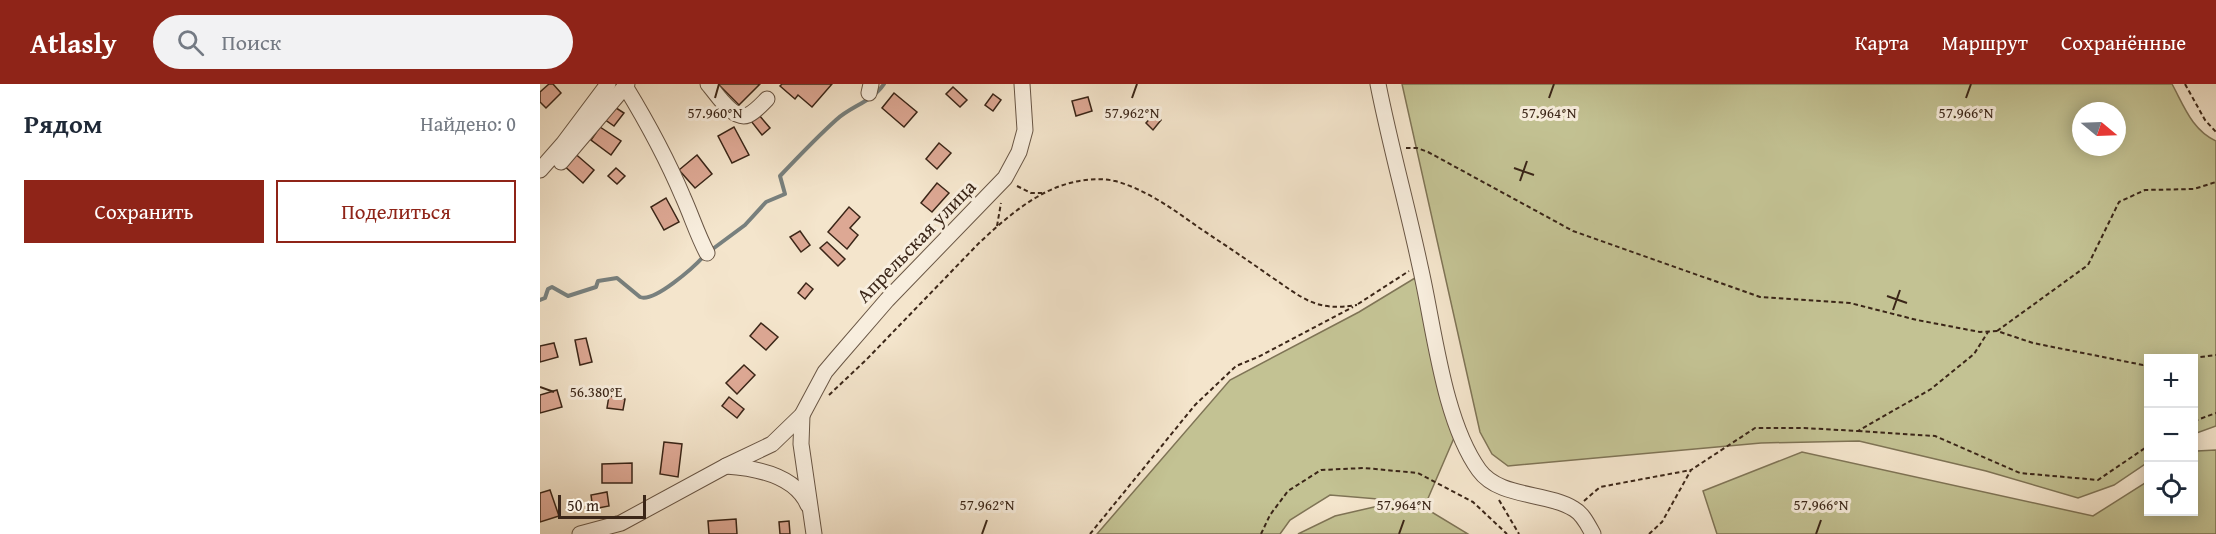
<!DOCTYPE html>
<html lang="ru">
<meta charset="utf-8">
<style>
:root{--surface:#fff;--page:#f2f2f3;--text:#1f2937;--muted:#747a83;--line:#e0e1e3;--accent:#8f2418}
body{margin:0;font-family:"Gentium Book Plus",serif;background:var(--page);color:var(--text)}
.controls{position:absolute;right:18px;bottom:18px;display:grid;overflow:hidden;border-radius:0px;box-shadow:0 3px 15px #0003}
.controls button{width:54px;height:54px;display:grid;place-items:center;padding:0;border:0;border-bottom:2px solid var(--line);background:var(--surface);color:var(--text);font:30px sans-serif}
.compass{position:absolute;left:1532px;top:18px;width:54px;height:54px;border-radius:50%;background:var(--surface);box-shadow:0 3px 15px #0003;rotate:109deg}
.scale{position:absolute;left:18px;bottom:15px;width:88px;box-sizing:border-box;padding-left:6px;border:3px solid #3b2618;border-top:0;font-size:16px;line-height:21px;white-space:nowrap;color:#3b2618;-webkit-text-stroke:4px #f8eede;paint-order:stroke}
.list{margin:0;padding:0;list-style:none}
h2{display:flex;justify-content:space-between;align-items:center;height:78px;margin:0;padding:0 24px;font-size:26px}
h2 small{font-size:20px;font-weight:400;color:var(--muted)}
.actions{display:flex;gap:12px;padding:18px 24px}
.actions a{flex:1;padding:14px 0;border:2px solid var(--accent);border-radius:0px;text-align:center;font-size:21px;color:var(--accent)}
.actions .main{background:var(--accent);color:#fff}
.icon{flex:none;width:33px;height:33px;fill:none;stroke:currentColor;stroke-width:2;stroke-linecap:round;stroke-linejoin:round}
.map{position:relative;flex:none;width:1676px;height:450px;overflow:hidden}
header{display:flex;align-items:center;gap:36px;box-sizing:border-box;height:84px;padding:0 30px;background:var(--accent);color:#fff}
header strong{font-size:28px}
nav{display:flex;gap:33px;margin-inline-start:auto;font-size:21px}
.search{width:420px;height:54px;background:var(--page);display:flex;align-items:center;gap:15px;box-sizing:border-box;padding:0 21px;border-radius:33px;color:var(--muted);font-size:22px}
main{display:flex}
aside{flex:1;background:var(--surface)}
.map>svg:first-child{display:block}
.green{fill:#c3c293;stroke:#7f7456;stroke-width:1.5;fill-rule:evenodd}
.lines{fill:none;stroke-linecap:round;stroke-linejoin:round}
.stream{stroke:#78807e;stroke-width:4}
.building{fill:#dda894;stroke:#3b2618;stroke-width:1.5}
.minor-casing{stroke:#695645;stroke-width:17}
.path{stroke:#3b2618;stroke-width:2;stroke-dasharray:4.5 3;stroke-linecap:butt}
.minor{stroke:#f8eede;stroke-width:15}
.ticks{fill:none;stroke:#3b2618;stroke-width:2}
.labels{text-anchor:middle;stroke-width:6;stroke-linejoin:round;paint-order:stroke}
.street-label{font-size:20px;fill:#3b2618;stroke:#f8eede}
.ticks-label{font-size:15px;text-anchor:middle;fill:#3b2618;stroke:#f8eede;stroke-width:6;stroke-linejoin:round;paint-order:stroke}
</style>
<header>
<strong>Atlasly</strong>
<div class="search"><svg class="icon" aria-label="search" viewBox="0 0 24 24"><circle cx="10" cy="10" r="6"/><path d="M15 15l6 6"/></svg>Поиск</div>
<nav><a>Карта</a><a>Маршрут</a><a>Сохранённые</a></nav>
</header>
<main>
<aside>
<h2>Рядом<small>Найдено: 0</small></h2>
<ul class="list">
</ul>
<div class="actions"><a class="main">Сохранить</a><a>Поделиться</a></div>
</aside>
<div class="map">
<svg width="1676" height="450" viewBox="0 0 1676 450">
<rect width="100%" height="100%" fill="#f4e5cc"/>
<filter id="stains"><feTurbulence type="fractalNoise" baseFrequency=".00333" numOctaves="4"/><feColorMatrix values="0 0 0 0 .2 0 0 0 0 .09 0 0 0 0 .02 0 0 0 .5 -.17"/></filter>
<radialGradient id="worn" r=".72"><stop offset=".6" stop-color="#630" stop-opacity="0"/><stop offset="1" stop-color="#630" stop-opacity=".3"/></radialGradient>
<g class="green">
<path d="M862,0H1632C1644,22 1652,46 1676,57V342L1654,350V274H1608V378L1574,401L1538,414L1446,387L1319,357L1221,359L968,382L952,370L940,348ZM1541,27H1577V63H1541Z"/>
<polygon points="875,194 914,354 886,419 790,411 750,436 740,450 557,450 690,296 819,228"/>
<polygon points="1676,366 1676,450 1177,450 1163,407 1262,368 1553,432 1608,397 1608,428 1654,428 1654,369 1657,367"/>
<polygon points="847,420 890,427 928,450 758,450 795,432"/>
</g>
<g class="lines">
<g class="stream">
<path d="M170,167L205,141L226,118L245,110L240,92C258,73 276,54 296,36C311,22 332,18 344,0"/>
<path d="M0,216L5,214L8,205L12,203L28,212L56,203L58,197L77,194L100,213C114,219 154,183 164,172"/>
</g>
</g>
<g class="building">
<polygon points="9,0 13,0 21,9 6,24 0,18 0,8"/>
<polygon points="178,0 220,0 199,21"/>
<polygon points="242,0 292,0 272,23 258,11 255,15 240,2"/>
<polygon points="413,3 427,16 420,23 406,10"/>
<polygon points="354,9 377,28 364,43 342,24"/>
<polygon points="453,10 461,16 453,27 445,21"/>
<polygon points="548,13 552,27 536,32 532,17"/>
<polygon points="73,22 84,29 74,42 64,35"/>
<polygon points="614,30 621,36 613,46 606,39"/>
<polygon points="219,31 230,44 222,51 211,37"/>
<polygon points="60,43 81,57 71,71 51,56"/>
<polygon points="194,43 209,71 192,79 178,52"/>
<polygon points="399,59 411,69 397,85 386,75"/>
<polygon points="32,67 54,86 43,99 21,79"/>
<polygon points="157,71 172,90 155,104 139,86"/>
<polygon points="76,84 85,92 77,100 68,92"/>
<polygon points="397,99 409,109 392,128 381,119"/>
<polygon points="126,114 139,138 124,146 111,123"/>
<polygon points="309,123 320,133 310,144 318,151 307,165 288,148"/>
<polygon points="260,147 270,161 261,168 250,153"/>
<polygon points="287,158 305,175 298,182 280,164"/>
<polygon points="266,199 273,205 265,215 258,209"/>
<polygon points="221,239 238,253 226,266 210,252"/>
<polygon points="46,254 52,278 40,281 35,256"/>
<polygon points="14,259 18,273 0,278 0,262"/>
<polygon points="204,281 215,291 197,310 186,299"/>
<polygon points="17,306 22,323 0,329 0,311"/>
<polygon points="69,312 85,315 83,326 67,324"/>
<polygon points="189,313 204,325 197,334 182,322"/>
<polygon points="124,358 142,360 138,393 120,390"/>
<polygon points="92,379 92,399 62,399 62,380"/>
<polygon points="10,406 19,432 0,438 0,409"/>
<polygon points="67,408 69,422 53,425 51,411"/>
<polygon points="196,435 197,450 169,450 168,437"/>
<polygon points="249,437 250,450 240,450 239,438"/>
</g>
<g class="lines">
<g class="minor-casing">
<g id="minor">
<path d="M168,0C177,10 193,37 208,31C215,28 222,20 227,15"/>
<path d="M838,0C850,61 867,121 880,182C894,242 903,336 939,386C959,414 1007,408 1034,425C1043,430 1048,441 1053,450"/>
<path d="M85,2C107,38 127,75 143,113C152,133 157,150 167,169"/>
<polyline points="329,9 331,0"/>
<polyline points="21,78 87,0"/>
<polyline points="0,86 23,60 68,0"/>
<polyline points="262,331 261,360 274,450"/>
<path d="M186,382C216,384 255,391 268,421"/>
<polyline points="40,450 81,439 186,382 232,360 262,331 285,288 296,275 347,216 465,94 479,68 485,46 482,0"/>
</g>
</g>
<g class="path">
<polyline points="1645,0 1665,36 1676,48"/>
<polyline points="866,64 877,64 888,68 1033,147 1220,213 1310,219 1377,236 1440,248 1457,247 1493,259 1603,281 1608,280"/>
<polyline points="477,102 491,109 502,109"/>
<polyline points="457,142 461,119"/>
<polyline points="818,220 869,187"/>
<polyline points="1457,247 1548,181 1579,118 1605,106 1654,105 1676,98"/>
<polyline points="1653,274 1676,271"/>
<path d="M289,311L326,276L439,159C466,134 497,106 534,98C547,95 562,94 575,97C605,105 633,125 658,143C682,159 706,175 730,192C763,214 775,228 817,221"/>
<polyline points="1654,337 1676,329"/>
<polyline points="1318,347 1395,352 1480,389 1558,396 1608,362"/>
<polyline points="959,416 979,450"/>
<polyline points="1044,417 1060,403 1151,386"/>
<polyline points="550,450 655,321 696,282 718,273 813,223"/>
<polyline points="721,450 730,431 748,407 781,386 824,384 878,389 933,418 967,450"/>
<polyline points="1109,450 1122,438 1151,386 1215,344 1264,344 1318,347 1391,305 1434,270 1448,248"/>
</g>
<use href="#minor" class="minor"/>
</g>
<path class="ticks" d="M175,14L179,0M592,14L597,0M1009,14L1014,0M1426,14L1431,0M974,84L994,91M980,97L987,77M1347,212L1367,219M1353,226L1360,206M0,303L14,308M442,450L447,436M859,450L864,436M1276,450L1281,436"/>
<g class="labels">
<g class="street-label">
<text transform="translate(376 157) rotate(-46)" y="7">Апрельская улица</text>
</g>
</g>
<g class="ticks-label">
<text x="592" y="34">57.962°N</text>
<text x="1009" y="34">57.964°N</text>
<text x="1426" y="34">57.966°N</text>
<text x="175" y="34">57.960°N</text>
<text x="56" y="313">56.380°E</text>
<text x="447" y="426">57.962°N</text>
<text x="864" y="426">57.964°N</text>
<text x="1281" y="426">57.966°N</text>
</g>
<rect width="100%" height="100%" filter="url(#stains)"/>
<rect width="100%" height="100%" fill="url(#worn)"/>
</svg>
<div class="controls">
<button>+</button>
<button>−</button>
<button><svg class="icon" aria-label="locate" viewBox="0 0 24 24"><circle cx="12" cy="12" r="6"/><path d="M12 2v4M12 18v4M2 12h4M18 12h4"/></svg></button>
</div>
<svg class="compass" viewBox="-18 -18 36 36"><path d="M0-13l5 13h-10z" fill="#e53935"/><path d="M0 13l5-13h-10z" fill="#747a83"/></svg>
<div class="scale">50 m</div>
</div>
</main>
